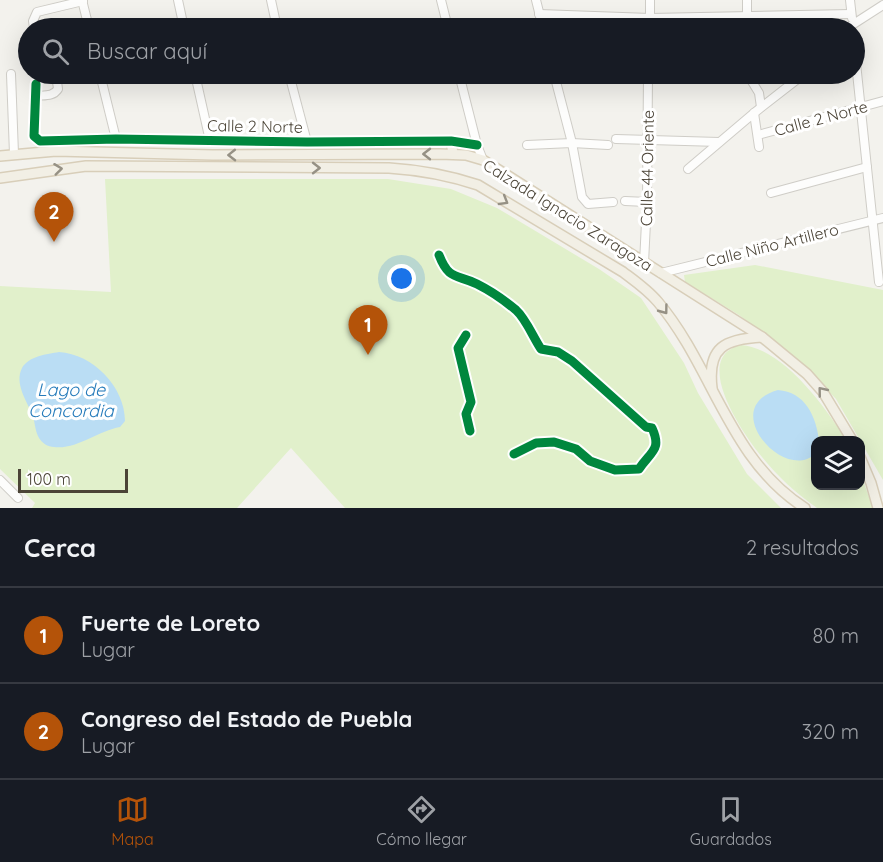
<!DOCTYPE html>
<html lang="es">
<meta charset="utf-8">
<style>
:root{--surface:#171b24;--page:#242831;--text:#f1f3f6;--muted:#9ea1a6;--line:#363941;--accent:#b45309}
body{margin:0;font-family:Quicksand,sans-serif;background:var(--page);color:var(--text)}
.controls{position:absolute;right:18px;bottom:18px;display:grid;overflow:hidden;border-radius:12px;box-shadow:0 6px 24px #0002}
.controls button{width:54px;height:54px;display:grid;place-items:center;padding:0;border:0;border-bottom:2px solid var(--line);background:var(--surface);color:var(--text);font:30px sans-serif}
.scale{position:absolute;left:18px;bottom:15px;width:110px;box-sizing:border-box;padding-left:6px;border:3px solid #4b4437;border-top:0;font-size:16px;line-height:21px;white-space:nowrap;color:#4b4437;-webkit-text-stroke:4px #fff;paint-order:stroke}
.you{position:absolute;left:402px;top:279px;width:21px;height:21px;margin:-15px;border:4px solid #fff;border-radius:50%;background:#1a73e8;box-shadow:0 0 0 9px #1a73e833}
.badge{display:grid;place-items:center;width:39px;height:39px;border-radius:50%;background:var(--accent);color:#fff;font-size:20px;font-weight:700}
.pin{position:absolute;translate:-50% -50px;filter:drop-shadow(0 2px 3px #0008)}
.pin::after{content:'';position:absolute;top:32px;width:21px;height:18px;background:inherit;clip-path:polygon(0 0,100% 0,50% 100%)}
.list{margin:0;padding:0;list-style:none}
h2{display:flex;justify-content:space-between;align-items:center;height:78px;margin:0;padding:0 24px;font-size:26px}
h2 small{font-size:20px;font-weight:400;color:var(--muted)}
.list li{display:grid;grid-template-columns:39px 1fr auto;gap:18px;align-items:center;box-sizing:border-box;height:96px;padding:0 24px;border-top:2px solid var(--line)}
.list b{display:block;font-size:22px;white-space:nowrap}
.list p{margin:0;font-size:20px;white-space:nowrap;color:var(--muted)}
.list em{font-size:20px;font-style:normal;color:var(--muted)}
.icon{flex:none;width:33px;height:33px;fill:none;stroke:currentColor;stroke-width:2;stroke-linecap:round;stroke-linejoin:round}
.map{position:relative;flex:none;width:883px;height:508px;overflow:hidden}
.search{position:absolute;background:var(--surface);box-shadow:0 6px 24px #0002;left:18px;right:18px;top:18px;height:66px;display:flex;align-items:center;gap:15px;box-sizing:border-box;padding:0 21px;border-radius:33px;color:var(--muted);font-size:22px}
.sheet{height:270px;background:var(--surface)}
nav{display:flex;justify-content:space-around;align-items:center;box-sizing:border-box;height:84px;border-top:2px solid var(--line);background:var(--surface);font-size:16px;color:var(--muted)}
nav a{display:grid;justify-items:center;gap:3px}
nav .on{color:var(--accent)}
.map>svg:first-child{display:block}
.green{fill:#e1f0cb}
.water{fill:#baddf4}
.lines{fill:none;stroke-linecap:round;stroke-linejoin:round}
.minor-casing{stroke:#cfcdc7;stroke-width:10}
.major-casing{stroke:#d8ceb9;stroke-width:12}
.minor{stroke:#fdfdfc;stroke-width:8}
.major{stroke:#f2efe5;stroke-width:9}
.cycleway-casing{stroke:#fff;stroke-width:13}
.cycleway{stroke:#00873e;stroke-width:9}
.oneway{stroke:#969185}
.labels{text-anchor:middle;stroke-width:6;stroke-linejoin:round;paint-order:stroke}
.street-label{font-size:16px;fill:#4b4437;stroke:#fff}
.water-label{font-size:18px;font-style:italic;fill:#247aba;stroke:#fff}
</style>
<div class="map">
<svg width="883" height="508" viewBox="0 0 883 508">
<rect width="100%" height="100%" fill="#f3f2ed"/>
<g class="green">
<polygon points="815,22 815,28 780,28 780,23"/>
<polygon points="105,179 388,179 451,189 497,208 599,269 641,298 684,363 698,393 747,474 781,508 345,508 291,448 237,508 32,508 35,503 0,469 0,286 111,292"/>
<polygon points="755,265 883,290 883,480 836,399 797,359 739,315 685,282 684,275"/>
<path d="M741,345C783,348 826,408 846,440H816V485H860L861,475L873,508H817C797,494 777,476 762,457C743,434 690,357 741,345Z"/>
</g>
<g class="water">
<path d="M59,352C93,354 125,387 125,421L120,427C98,431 76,450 54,447C48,447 42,443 39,438C35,431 35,423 33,416C27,401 14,384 22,368C29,356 47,354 59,352Z"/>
<path d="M778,390C805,392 816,416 819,440H816L815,454C784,483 717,407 778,390Z"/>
</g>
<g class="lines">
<g class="minor-casing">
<g id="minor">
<polyline points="82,0 89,28"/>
<polyline points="178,0 184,28"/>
<polyline points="271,0 277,28"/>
<polyline points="441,0 448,28"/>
<polyline points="536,0 543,28"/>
<polyline points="747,0 747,28"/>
<polyline points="850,0 852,18"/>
<polyline points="539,14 650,18 851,14"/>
<polyline points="852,25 883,5"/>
<polyline points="34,28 33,21 37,12 83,1"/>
<polyline points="650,28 650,0"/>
<polyline points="854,44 879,282"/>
<polyline points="11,74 14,154"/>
<polyline points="100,74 116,139"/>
<polyline points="195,74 210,141"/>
<polyline points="289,74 307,142"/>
<polyline points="459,74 477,145 483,160"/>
<polyline points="554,74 572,143 582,197 588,204 613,202"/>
<polyline points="748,75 759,93 761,107"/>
<polyline points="556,79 648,77 730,79 748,75"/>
<polyline points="36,84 34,136 40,141 116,139 307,142 451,141 477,145"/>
<path d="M36,96C44,95 53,97 58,89L56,74"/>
<polyline points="754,113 759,147"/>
<polyline points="758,135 883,101"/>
<polyline points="616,139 719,142"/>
<polyline points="527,145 572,143 608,145"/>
<polyline points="688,169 754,113 804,74"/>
<polyline points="771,193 867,167"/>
<polyline points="625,201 647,202"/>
<polyline points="644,263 647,202 648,74"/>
<polyline points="661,273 883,218"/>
<polyline points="0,480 18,498"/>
</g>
</g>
<g class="major-casing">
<g id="major">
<polyline points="451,141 453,154"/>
<polyline points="0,156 56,151 213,155 440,154 466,155 483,160 762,337 807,374 823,392 852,440"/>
<path d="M0,178L86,166L389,168C420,170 448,175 478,185L623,272C635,281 648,290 658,302C713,367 729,460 805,508"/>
<path d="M712,388C707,347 725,339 762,337"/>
<polyline points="860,457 871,483 878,508"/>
</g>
</g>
<use href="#minor" class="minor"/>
<use href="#major" class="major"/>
<g class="cycleway-casing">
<g id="cycleway">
<polyline points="36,84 34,136 40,141 116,139 307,142 451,141 477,145"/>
<path d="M439,255C449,281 457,274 477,284C491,291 504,300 516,310C526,319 533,337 541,349L558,352L572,361L646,427L652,428C662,450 651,451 639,469L615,470L590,461L576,449L554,442L536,443L514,454"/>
<polyline points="466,335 458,348 471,402 466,414 470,431"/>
</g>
</g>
<use href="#cycleway" class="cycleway"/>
</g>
<defs><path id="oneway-chevron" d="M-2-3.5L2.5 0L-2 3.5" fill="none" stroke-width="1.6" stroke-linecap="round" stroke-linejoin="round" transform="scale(1.5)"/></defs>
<g class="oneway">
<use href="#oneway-chevron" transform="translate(427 154) rotate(180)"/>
<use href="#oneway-chevron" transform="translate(232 155) rotate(179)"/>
<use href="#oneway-chevron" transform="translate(316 168)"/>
<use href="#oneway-chevron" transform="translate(58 169) rotate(-7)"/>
<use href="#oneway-chevron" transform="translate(504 201) rotate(31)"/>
<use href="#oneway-chevron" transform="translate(664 310) rotate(53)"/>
<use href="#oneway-chevron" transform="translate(822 391) rotate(-129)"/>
</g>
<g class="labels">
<g class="street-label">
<text transform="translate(821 118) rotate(-15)" y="6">Calle 2 Norte</text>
<text transform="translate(255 126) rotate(1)" y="6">Calle 2 Norte</text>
<text transform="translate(647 168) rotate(-89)" y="6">Calle 44 Oriente</text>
<text transform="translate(568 215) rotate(32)" y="6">Calzada Ignacio Zaragoza</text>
<text transform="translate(772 245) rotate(-14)" y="6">Calle Niño Artillero</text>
</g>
<g class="water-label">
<text x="71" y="396">Lago de<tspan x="71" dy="21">Concordia</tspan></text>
</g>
</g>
</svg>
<div class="controls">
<button><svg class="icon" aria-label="layers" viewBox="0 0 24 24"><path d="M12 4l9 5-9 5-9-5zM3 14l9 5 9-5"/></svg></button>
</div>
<div class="scale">100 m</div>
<div class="you"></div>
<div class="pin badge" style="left:368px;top:355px">1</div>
<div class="pin badge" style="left:54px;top:242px">2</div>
<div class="search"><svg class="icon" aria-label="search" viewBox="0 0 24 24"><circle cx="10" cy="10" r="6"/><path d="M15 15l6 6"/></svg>Buscar aquí</div>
</div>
<section class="sheet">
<h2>Cerca<small>2 resultados</small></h2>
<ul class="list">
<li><span class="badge">1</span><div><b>Fuerte de Loreto</b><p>Lugar</p></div><em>80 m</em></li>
<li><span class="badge">2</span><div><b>Congreso del Estado de Puebla</b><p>Lugar</p></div><em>320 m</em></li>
</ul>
</section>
<nav>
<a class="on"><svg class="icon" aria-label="map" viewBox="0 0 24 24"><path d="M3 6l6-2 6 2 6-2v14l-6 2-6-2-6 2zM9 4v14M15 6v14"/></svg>Mapa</a>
<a><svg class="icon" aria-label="directions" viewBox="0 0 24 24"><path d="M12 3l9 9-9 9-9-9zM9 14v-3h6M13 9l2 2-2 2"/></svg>Cómo llegar</a>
<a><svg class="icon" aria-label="saved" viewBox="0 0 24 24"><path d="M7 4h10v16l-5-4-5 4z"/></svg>Guardados</a>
</nav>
